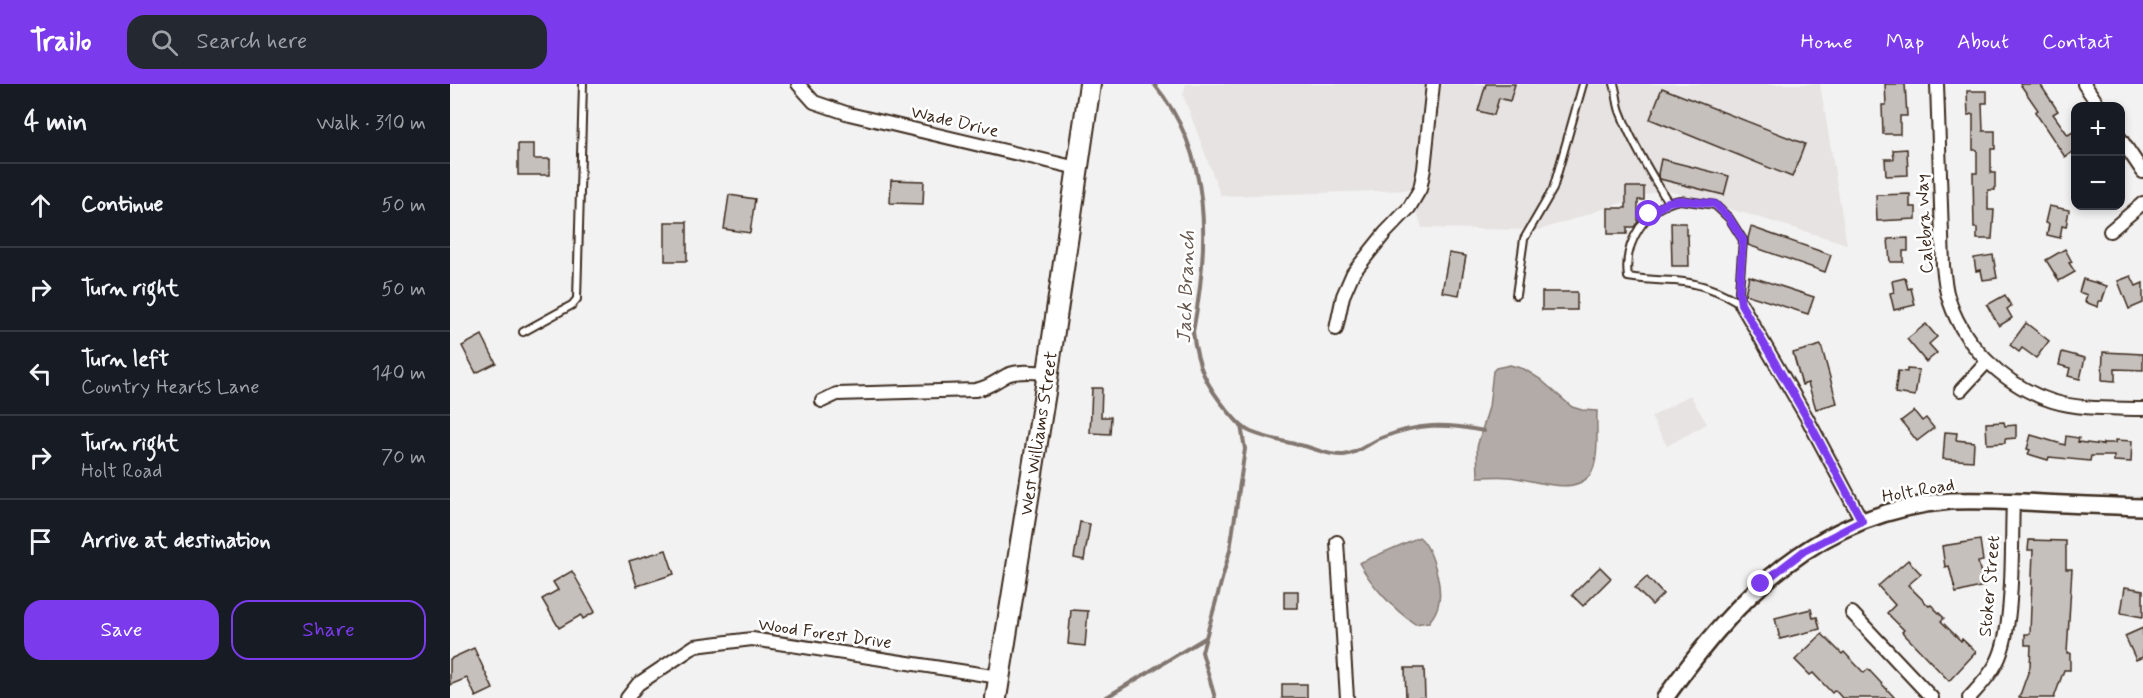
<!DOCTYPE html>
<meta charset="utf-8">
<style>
:root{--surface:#171b24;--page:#242831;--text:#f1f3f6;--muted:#9ea1a6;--line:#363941;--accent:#7c3aed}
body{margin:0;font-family:Mynerve,sans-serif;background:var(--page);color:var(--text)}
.controls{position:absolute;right:18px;top:18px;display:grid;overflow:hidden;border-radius:12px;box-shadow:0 3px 9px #0003}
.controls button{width:54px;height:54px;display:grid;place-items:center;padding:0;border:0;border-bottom:2px solid var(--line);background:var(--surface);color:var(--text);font:30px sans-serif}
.stop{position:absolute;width:18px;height:18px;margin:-14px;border:4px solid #7c3aed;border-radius:50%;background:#fff}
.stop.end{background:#7c3aed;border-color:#fff;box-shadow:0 2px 6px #0008}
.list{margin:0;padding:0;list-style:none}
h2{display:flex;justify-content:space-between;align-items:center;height:78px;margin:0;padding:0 24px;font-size:26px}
h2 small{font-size:20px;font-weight:400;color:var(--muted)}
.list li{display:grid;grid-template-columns:39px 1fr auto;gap:18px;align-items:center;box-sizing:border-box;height:84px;padding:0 24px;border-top:2px solid var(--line)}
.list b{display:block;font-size:22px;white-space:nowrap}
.list p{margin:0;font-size:20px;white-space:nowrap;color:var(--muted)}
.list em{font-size:20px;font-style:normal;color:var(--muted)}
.actions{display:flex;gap:12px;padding:18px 24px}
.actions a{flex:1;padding:14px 0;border:2px solid var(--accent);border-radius:18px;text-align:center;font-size:21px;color:var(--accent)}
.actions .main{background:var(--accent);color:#fff}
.icon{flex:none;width:33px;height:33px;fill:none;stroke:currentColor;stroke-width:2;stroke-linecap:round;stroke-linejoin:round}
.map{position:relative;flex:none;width:1693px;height:614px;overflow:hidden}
header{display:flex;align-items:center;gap:36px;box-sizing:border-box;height:84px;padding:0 30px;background:var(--accent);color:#fff}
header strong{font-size:28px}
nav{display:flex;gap:33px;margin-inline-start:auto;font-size:21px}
.search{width:420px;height:54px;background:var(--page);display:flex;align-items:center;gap:15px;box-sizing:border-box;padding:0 21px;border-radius:18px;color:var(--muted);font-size:22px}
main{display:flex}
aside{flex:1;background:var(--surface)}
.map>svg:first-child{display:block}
.built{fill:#e6e3e2}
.water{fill:#b2aba7;stroke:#827770;stroke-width:1.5}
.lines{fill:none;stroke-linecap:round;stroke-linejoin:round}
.stream{stroke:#827770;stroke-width:4}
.building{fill:#c6c0bd;stroke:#3b2a1e;stroke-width:1.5}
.service-casing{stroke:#3b2a1e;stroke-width:10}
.minor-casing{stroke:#3b2a1e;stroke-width:16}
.tertiary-casing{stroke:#3b2a1e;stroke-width:20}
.primary-casing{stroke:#3b2a1e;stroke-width:24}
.service{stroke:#fff;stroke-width:6}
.minor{stroke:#fff;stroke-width:12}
.tertiary{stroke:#fff;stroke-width:15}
.primary{stroke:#fff;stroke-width:20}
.route{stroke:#7c3aed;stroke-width:8}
.labels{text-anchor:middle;stroke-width:5;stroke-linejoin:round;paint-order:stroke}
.street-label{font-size:18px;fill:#3b2a1e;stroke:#fff}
.water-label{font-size:20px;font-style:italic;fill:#65574e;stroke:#fff}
</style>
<header>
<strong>Trailo</strong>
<div class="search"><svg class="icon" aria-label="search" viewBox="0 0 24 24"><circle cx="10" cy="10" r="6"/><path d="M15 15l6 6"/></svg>Search here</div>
<nav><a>Home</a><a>Map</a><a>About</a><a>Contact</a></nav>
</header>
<main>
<aside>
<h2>4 min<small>Walk · 310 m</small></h2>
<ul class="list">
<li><svg class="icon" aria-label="ahead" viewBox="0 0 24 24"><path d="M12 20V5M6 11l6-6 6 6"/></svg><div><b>Continue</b></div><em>50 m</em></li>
<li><svg class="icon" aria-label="right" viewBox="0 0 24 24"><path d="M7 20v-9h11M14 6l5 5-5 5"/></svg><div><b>Turn right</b></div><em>50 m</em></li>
<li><svg class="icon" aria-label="left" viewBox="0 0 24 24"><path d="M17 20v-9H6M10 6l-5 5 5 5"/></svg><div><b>Turn left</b><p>Country Hearts Lane</p></div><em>140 m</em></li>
<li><svg class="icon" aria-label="right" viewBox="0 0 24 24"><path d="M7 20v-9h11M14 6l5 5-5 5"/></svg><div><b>Turn right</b><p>Holt Road</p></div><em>70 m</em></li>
<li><svg class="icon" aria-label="arrive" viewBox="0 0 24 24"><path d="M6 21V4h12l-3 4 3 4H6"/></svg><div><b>Arrive at destination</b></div></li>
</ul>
<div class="actions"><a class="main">Save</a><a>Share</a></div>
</aside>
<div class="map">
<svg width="1693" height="614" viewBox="0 0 1693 614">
<rect width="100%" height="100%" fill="#f3f2f2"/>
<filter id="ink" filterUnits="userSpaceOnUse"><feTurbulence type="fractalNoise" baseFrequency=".0167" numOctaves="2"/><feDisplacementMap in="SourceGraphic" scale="12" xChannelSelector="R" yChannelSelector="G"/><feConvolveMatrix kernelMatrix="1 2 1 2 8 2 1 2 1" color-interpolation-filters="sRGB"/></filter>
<g filter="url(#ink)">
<g class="built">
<polygon points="736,0 1370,0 1397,160 1213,105 1090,146 972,144 960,106 771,112 733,11"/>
<polygon points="1240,311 1257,340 1217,362 1201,333"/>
</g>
<g class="water">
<path d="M1060,281L1074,285L1090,295L1122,323L1132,326L1147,327C1146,344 1150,378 1140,391C1123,413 1082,395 1060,393C1050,392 1038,393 1028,393L1027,363L1039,323L1043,287L1046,284Z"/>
<path d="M969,453C982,463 992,501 989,517C988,525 984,532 979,538L965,540C943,525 922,502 909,479Z"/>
</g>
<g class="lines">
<g class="stream">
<path d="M704,0C763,71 759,163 743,248C747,282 756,301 777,326C784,334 791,344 801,348C818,355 836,358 854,362C867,365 879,372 894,371C907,370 919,359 931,354C968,339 995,339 1034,347"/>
<polyline points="655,614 755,554"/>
<polyline points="765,614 752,568 780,466 795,365 791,342"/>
</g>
</g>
<g class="building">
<polygon points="1036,0 1065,0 1060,17 1049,14 1044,31 1028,27"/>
<polygon points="1435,0 1455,0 1457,32 1450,32 1450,50 1433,50 1432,21 1436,21"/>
<polygon points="1570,0 1590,0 1608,27 1603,30 1618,51 1626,46 1626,66 1615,73 1585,28 1588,26"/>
<polygon points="1212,4 1355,60 1342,93 1200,35"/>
<polygon points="1517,7 1537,7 1537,19 1532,19 1533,47 1545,47 1545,65 1541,65 1541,89 1545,89 1545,106 1538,106 1538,126 1544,126 1542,155 1527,155 1527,144 1524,144 1523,89 1527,89 1527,66 1523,66 1523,30 1518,31"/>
<polygon points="68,60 84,60 84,75 100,75 100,91 68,91"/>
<polygon points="1457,65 1458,91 1436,92 1435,75 1444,75 1443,66"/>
<polygon points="1211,75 1279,92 1274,111 1210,95 1208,90"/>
<polygon points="441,96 474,97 473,120 440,119"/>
<polygon points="1176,103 1194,103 1194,116 1188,116 1188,138 1184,143 1177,143 1177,150 1158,150 1158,124 1176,124"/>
<polygon points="1460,110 1460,123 1466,123 1466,135 1427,137 1426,111"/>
<polygon points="279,111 305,115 300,149 274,145"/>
<polygon points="1599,122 1619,126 1616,143 1612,142 1610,154 1597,151 1599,140 1595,139"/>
<rect x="215" y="138" width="22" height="39"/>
<polygon points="1221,139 1236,139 1236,151 1238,151 1239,182 1222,182"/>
<polygon points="1301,143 1381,171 1375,188 1298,161 1298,154"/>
<polygon points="1458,154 1458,167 1453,167 1453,178 1440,178 1438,155"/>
<polygon points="1615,165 1622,178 1619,179 1625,188 1609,197 1596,176"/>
<polygon points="999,169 1016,172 1009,211 992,208"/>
<polygon points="1543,171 1547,194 1533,196 1531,186 1526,187 1524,174"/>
<polygon points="1299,192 1364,213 1358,230 1295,210"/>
<polygon points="1681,192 1686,202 1693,199 1693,219 1679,225 1668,197"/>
<polygon points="1455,194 1458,205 1461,204 1465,221 1444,226 1440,209 1444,208 1442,197"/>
<polygon points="1633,195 1657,202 1652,217 1649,217 1648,223 1635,218 1637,211 1629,208"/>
<rect x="1092" y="208" width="35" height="18"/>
<polygon points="1555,211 1561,222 1557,225 1562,234 1549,242 1537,221"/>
<polygon points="1576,239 1599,257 1586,274 1572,264 1569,268 1560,261"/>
<polygon points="1476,240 1487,253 1479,260 1487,269 1476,278 1457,255"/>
<polygon points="32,251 46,279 26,289 12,262"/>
<polygon points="1371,261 1387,319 1366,325 1358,299 1352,301 1343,269"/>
<polygon points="1612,268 1635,274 1630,295 1618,292 1620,284 1609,281"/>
<polygon points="1653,268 1693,270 1693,286 1665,285 1665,297 1652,296"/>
<polygon points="1457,285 1469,286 1465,312 1445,309 1448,287 1457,288"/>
<polygon points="642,304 652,304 651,333 661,333 660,350 640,349"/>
<polygon points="1464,327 1472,337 1476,334 1484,344 1467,357 1451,337"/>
<polygon points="1554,338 1555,342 1566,341 1566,354 1555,355 1555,359 1537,360 1536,339"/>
<polygon points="1495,348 1507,349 1506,356 1524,358 1523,377 1493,375"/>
<polygon points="1581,351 1615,361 1616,352 1629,354 1628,358 1653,361 1653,359 1665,359 1665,356 1682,357 1681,378 1664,377 1664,372 1641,372 1640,377 1599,373 1598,376 1578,370 1580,366 1577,365"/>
<polygon points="630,438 640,440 634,476 624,474"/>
<polygon points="1530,456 1533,477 1528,478 1534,502 1506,509 1499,482 1495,483 1492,462"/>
<polygon points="1579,456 1616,457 1616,485 1622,485 1617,569 1620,569 1620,586 1614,586 1604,614 1569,614 1580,583 1581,561 1575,561 1575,550 1580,550 1583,466 1578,466"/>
<polygon points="216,466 224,490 187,502 179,477"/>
<polygon points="1458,476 1471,490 1458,501 1479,522 1481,521 1494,534 1491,537 1511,557 1512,555 1526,568 1499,597 1452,548 1454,546 1437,529 1445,521 1428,502"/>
<polygon points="1150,483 1161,494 1133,522 1122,511"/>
<polygon points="122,487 145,528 133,535 131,531 109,544 92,515 108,506 103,498"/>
<polygon points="1197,493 1213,510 1202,521 1185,504"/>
<polygon points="1675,503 1693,506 1693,533 1671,529"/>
<rect x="834" y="507" width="14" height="17"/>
<polygon points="1361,525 1363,534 1367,533 1370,545 1330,555 1325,534"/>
<polygon points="621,526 638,527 635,562 618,560"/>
<polygon points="1693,544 1693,573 1686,576 1675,552"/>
<polygon points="1372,550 1392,570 1394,568 1414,589 1418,585 1445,614 1392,614 1385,606 1382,609 1363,589 1360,591 1345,576"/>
<polygon points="24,564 43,605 26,613 17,594 0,601 0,575"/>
<polygon points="955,584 974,584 975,614 956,614"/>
<rect x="832" y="600" width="25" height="14"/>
</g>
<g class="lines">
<g class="service-casing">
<g id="service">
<path d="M1164,0C1167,9 1167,19 1170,27C1182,59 1201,90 1218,118"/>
<path d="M1230,116L1265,121L1279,134L1293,156L1289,207L1291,220C1271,207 1249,199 1225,197C1209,196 1194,196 1178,193C1173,159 1196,122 1230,116Z"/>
<polyline points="1066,211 1074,155 1103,105 1133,0"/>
<polyline points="73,248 122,221 127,215 133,0"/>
</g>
</g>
<g class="minor-casing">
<g id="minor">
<polyline points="348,0 364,18 399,30 627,84"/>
<path d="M1487,0L1493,182C1494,191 1495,200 1497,209C1510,259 1553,301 1602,317C1631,326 1663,324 1693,325"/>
<polyline points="1634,0 1649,22"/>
<polyline points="1670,54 1693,88"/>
<polyline points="1660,147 1693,119"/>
<polyline points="1291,220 1357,334 1412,437"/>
<polyline points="886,245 893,212 903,189 935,149 959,124 970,105 974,85 983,0"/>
<polyline points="1511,306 1537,278"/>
<path d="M372,317L387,310L525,306C538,304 546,297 557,291C569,286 585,288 597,289"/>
<polyline points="887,458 897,614"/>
<polyline points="1402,529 1482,614"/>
<polyline points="177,614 188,600 245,562 302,555 549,593"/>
<path d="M1519,614C1529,603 1540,592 1547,578C1565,544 1561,458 1563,418"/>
</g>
</g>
<g class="tertiary-casing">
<path id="tertiary" d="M1215,614C1289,511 1367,428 1501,417C1526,416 1550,417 1574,418C1614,420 1653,422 1693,423"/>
</g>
<g class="primary-casing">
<g id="primary">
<path id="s1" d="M546,614L596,302L640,0"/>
</g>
</g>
<use href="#service" class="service"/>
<use href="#minor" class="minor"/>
<use href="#tertiary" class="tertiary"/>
<use href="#primary" class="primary"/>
</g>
</g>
<g class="lines" filter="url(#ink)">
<polyline class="route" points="1199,130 1218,118 1230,116 1265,120 1279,134 1293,156 1289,207 1291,220 1357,334 1412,437 1354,467 1311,500"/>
</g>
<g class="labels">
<g class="street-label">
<text transform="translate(505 37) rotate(13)" y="6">Wade Drive</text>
<text transform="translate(1474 140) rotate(-93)" y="6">Calebra Way</text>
<text dy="6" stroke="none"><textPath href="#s1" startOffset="268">West Williams Street</textPath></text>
<text transform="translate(1468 406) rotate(-10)" y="6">Holt Road</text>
<text transform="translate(1539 502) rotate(-85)" y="6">Stoker Street</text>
<text transform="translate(375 549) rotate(8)" y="6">Wood Forest Drive</text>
</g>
<g class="water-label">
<text transform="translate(735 203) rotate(-88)" y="7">Jack Branch</text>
</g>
</g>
</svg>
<div class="controls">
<button>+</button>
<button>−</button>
</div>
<div class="stop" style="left:1199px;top:130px"></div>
<div class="stop end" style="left:1311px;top:500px"></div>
</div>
</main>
